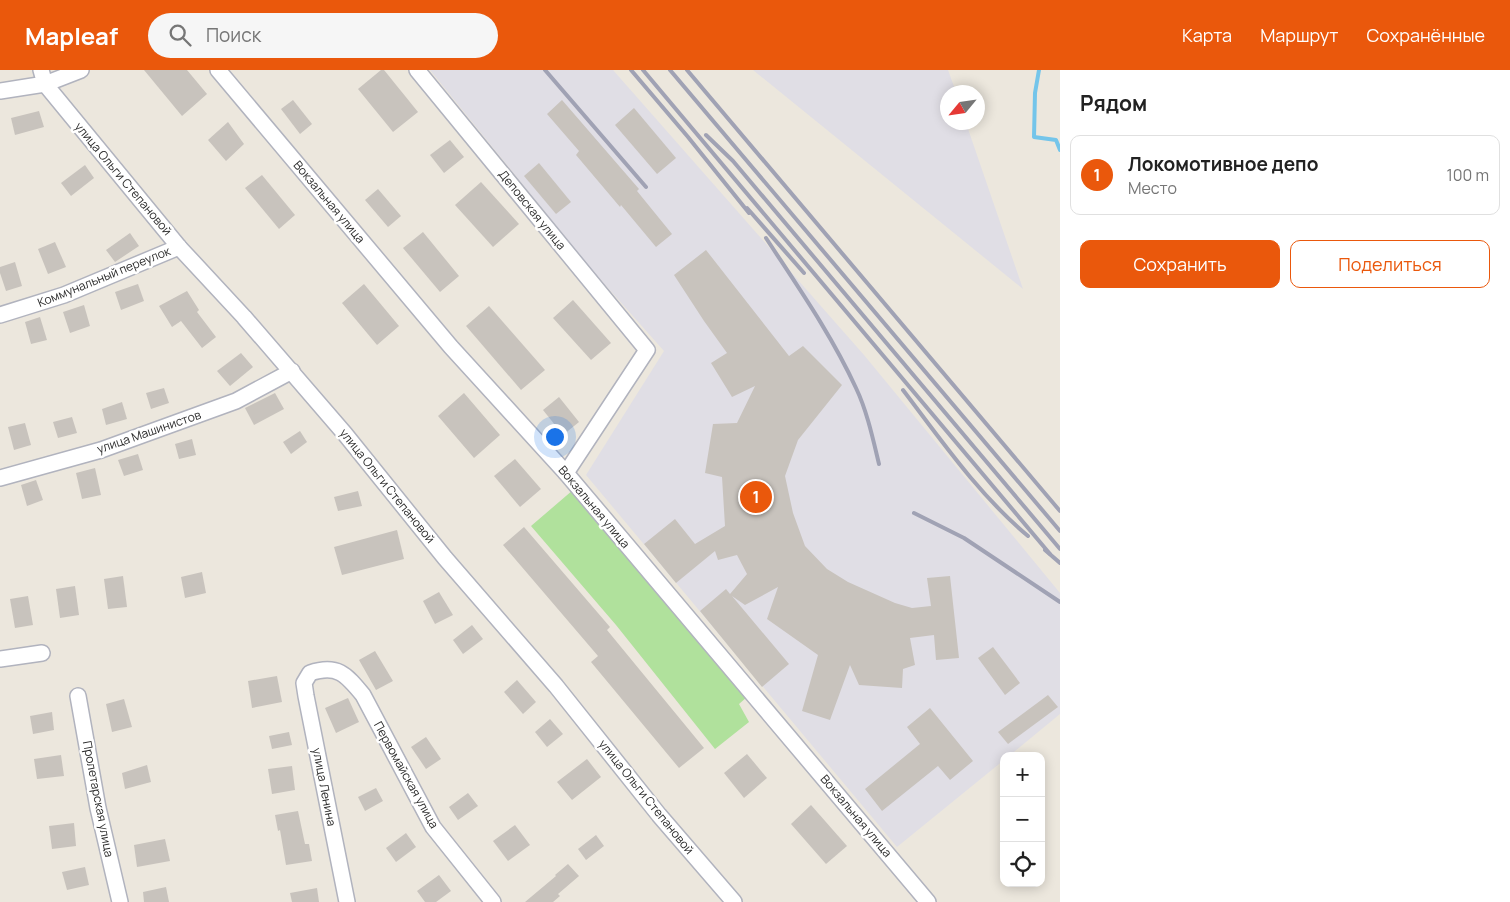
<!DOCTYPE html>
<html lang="ru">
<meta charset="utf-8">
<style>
:root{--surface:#fff;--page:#f6f6f6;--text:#222;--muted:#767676;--line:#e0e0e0;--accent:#ea580c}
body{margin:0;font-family:Manrope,sans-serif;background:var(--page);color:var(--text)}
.controls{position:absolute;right:15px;bottom:15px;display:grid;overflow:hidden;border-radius:10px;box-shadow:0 2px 12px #0003}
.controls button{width:45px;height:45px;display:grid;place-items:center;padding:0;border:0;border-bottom:1px solid var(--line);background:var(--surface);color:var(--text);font:25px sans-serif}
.compass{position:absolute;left:940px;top:15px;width:45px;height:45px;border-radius:50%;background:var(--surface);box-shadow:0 2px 12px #0003;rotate:241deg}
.you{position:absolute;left:554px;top:366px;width:18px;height:18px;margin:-12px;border:4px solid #fff;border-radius:50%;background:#1a73e8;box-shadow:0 0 0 8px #1a73e833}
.badge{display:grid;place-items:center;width:32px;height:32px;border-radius:50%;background:var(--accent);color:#fff;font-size:16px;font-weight:700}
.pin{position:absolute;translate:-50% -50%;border:2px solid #fff;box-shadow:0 1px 5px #0006}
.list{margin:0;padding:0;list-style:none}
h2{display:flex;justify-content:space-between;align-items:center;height:65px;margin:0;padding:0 20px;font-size:21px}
h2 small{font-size:16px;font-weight:400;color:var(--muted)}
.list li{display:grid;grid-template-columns:32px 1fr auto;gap:15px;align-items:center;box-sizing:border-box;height:80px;margin:0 10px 10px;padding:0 10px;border:1px solid var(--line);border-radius:10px}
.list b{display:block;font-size:19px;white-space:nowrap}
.list p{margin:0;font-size:16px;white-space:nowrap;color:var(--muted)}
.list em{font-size:16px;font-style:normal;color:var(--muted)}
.actions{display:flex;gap:10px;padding:15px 20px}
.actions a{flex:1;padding:11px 0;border:1px solid var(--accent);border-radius:10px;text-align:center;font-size:18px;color:var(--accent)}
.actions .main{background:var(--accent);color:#fff}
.icon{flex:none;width:28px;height:28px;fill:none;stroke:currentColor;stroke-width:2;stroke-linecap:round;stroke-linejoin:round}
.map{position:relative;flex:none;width:1060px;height:832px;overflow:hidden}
header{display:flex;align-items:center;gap:30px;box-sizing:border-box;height:70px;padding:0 25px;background:var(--accent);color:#fff}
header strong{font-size:24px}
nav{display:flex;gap:28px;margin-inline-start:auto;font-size:18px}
.search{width:350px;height:45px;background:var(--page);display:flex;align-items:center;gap:12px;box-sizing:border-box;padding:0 18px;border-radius:28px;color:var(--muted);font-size:19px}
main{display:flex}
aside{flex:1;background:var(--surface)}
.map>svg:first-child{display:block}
.industrial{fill:#e0dee5}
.green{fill:#b0e19c}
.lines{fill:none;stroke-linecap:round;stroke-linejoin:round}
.stream{stroke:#74c5ea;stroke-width:4}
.building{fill:#c8c3bd}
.minor-casing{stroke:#b1b3be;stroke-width:18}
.minor{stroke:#fff;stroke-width:15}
.rail{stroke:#a0a2b4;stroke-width:4}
.labels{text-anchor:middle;stroke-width:5;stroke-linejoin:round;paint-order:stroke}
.street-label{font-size:12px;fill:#2b2b2b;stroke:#fff}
</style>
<header>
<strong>Mapleaf</strong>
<div class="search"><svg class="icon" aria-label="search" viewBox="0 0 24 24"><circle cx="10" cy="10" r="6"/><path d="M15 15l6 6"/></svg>Поиск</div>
<nav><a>Карта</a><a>Маршрут</a><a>Сохранённые</a></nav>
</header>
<main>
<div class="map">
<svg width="1060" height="832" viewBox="0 0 1060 832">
<rect width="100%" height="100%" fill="#ece7dd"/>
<g class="industrial">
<polygon points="430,0 613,0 864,285 1060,523 1060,644 1009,686 1004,686 1004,690 897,777 586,405 664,281 592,200"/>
<polygon points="753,0 948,0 956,22 948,22 948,52 966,53 1023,219"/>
</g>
<polygon class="green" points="573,420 747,627 739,634 749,652 715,679 616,555 531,456"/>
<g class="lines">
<polyline class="stream" points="1039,0 1035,23 1034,67 1056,70 1060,80"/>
</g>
<g class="building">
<polygon points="144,0 187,0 207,24 182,46"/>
<polygon points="381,0 384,0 418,42 393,62 358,19"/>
<polygon points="293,30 312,54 300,64 281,39"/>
<polygon points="562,30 639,119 637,121 672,164 656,177 621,135 620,137 576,85 579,81 547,44"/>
<polygon points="634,38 676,88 657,104 615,55"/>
<polygon points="39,41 44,57 15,65 11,48"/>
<polygon points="228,52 244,74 226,91 208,70"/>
<polygon points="450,70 464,87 444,103 430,85"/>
<polygon points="539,93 571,132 556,144 524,106"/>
<polygon points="85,95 94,108 71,126 61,113"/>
<polygon points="262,105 295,145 279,159 245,118"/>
<polygon points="481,112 519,154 493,177 455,135"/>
<polygon points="378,119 401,146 388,157 365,130"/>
<polygon points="423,162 459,206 440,222 403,178"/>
<polygon points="130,163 139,176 115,192 106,180"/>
<polygon points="55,172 66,197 48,204 38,179"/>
<polygon points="706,180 789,286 803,276 842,315 798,370 785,406 793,443 805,476 827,499 848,512 895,533 912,538 931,536 927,508 950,506 959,588 936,590 934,565 910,568 915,595 903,599 902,618 859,615 850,595 830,650 802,641 818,585 767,549 778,517 745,535 732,526 789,594 762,617 700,541 726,519 730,524 747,504 737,485 718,490 715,481 676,513 644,474 675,449 695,474 725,456 722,407 705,403 713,354 737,353 755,316 732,327 711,293 727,283 704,251 674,205"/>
<polygon points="15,192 22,216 6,221 0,203 0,197"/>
<polygon points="138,214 144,231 121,240 115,222"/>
<polygon points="364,214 399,256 377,275 342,233"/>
<polygon points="187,221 199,240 197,242 216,267 202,278 181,251 172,257 159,236"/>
<polygon points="573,230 611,273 591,290 553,248"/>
<polygon points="84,235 90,256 70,263 63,242"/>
<polygon points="489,236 545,300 521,320 466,256"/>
<polygon points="40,247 47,270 31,274 25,252"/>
<polygon points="241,283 253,297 230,316 217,301"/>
<polygon points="164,318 169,333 151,339 146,323"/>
<polygon points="275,323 284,339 254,355 245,338"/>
<polygon points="464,323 500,365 474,388 438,346"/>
<polygon points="559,327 579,352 563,365 543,340"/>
<polygon points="122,332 127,349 106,355 102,339"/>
<polygon points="72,347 77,363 58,368 53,352"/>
<polygon points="25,353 31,375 14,380 8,357"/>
<polygon points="300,361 307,372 291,384 283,372"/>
<polygon points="192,369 196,385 179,389 175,374"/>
<polygon points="138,384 143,400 124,406 118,390"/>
<polygon points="515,389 541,419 520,437 494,406"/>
<polygon points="95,398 101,425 82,429 76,403"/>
<polygon points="36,410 43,430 27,436 21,415"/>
<polygon points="358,421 362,436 338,441 334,427"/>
<polygon points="524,457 610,557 607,560 704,678 679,698 591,592 598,586 503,475"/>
<polygon points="397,460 404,489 342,505 334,477"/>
<polygon points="202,502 206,523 185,528 181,507"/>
<polygon points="123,506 127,537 108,539 104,509"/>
<polygon points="75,516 79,545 60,548 56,519"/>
<polygon points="439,522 453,545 435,554 423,531"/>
<polygon points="28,526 33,555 15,558 10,529"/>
<polygon points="472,555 483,569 463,584 453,570"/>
<polygon points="993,577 1020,613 1005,625 978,588"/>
<polygon points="375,581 393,611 376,620 359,590"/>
<polygon points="277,606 282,632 252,638 248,611"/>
<polygon points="517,610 536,632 523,644 504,622"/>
<polygon points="1048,625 1058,637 1008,674 998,662"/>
<polygon points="348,628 359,652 336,663 325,638"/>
<polygon points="124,629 132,657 112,662 106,634"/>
<polygon points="930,638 973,691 950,710 938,696 882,741 865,719 920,674 907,657"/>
<polygon points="52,642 54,660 33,664 30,646"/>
<polygon points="550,649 563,664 547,677 535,662"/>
<polygon points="289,662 292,675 272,679 269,666"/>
<polygon points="426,667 441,689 426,699 411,677"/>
<polygon points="747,684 767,708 744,728 724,703"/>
<polygon points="61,685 64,706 37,709 34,689"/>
<polygon points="587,689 601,707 572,730 557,712"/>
<polygon points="147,695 151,712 125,719 122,703"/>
<polygon points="292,696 295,720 272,724 268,699"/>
<polygon points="376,718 383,731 365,741 358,727"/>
<polygon points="468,723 478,736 458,750 449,737"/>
<polygon points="811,735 847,776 826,794 791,754"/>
<polygon points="298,741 305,774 309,774 312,791 286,795 280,760 278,761 275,745"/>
<polygon points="74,753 76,776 52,779 49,756"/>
<polygon points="515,755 530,775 508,791 493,771"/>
<polygon points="406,763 416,777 396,792 386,778"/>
<polygon points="596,765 604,776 586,790 578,779"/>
<polygon points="165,769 170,791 137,797 134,775"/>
<polygon points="568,794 579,806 558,824 560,826 553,832 525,832 556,806 555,805"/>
<polygon points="85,797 89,815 67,820 62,802"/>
<polygon points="439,805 451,821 436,832 425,832 417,821"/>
<polygon points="166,817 169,832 144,832 143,822"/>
<polygon points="317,818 319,832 292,832 290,823"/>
</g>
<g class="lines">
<g class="minor-casing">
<g id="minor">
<polyline points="41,0 45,14 179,177 244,247 345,364 445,488 556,616 659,745 734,832"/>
<polyline points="218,0 451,277 566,403 928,832"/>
<polyline points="417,0 647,280 566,403"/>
<polyline points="0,21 45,14 81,0"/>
<polyline points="0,245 64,225 179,177"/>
<polyline points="0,408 101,380 236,331 292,301"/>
<polyline points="0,589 42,583"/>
<polyline points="78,626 98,738 120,832"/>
<path d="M347,832L306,626L304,613L310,603C337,594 346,604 363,625L433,757L493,832"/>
</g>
</g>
<use href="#minor" class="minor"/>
<g class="rail">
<polyline points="545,0 646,117"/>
<polyline points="631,0 688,67 749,143"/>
<polyline points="643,0 1050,484"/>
<polyline points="670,0 1060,461"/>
<polyline points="687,0 1060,441"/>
<polyline points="706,65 733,91 1060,479"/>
<polyline points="747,138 804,203"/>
<path d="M766,168C798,217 831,264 856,318C867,341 873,369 879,394"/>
<path d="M903,320C941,370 979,425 1028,466"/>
<polyline points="914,443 964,468 1060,532"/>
<polyline points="1045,480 1060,493"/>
</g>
</g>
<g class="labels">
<g class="street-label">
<text transform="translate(123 109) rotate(50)" y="4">улица Ольги Степановой</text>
<text transform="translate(329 132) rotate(50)" y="4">Вокзальная улица</text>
<text transform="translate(532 140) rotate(51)" y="4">Деповская улица</text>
<text transform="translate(104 207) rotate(-22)" y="4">Коммунальный переулок</text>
<text transform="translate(149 362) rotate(-19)" y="4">улица Машинистов</text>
<text transform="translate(387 416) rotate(51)" y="4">улица Ольги Степановой</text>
<text transform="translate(594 437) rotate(50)" y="4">Вокзальная улица</text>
<text transform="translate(406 705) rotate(61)" y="4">Первомайская улица</text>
<text transform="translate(324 717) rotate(79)" y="4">улица Ленина</text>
<text transform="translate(646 727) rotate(51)" y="4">улица Ольги Степановой</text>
<text transform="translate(98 729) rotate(79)" y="4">Пролетарская улица</text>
<text transform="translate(856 746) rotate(50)" y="4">Вокзальная улица</text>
</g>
</g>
</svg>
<div class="controls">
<button>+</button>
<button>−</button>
<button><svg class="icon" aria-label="locate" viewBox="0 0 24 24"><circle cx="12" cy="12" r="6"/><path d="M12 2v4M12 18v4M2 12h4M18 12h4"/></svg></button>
</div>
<svg class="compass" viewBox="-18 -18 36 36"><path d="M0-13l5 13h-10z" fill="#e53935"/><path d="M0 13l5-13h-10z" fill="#767676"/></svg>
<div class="you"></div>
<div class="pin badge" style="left:756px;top:427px">1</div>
</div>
<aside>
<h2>Рядом<small></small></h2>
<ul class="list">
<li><span class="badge">1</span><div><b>Локомотивное депо</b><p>Место</p></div><em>100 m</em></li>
</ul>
<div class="actions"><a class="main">Сохранить</a><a>Поделиться</a></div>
</aside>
</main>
